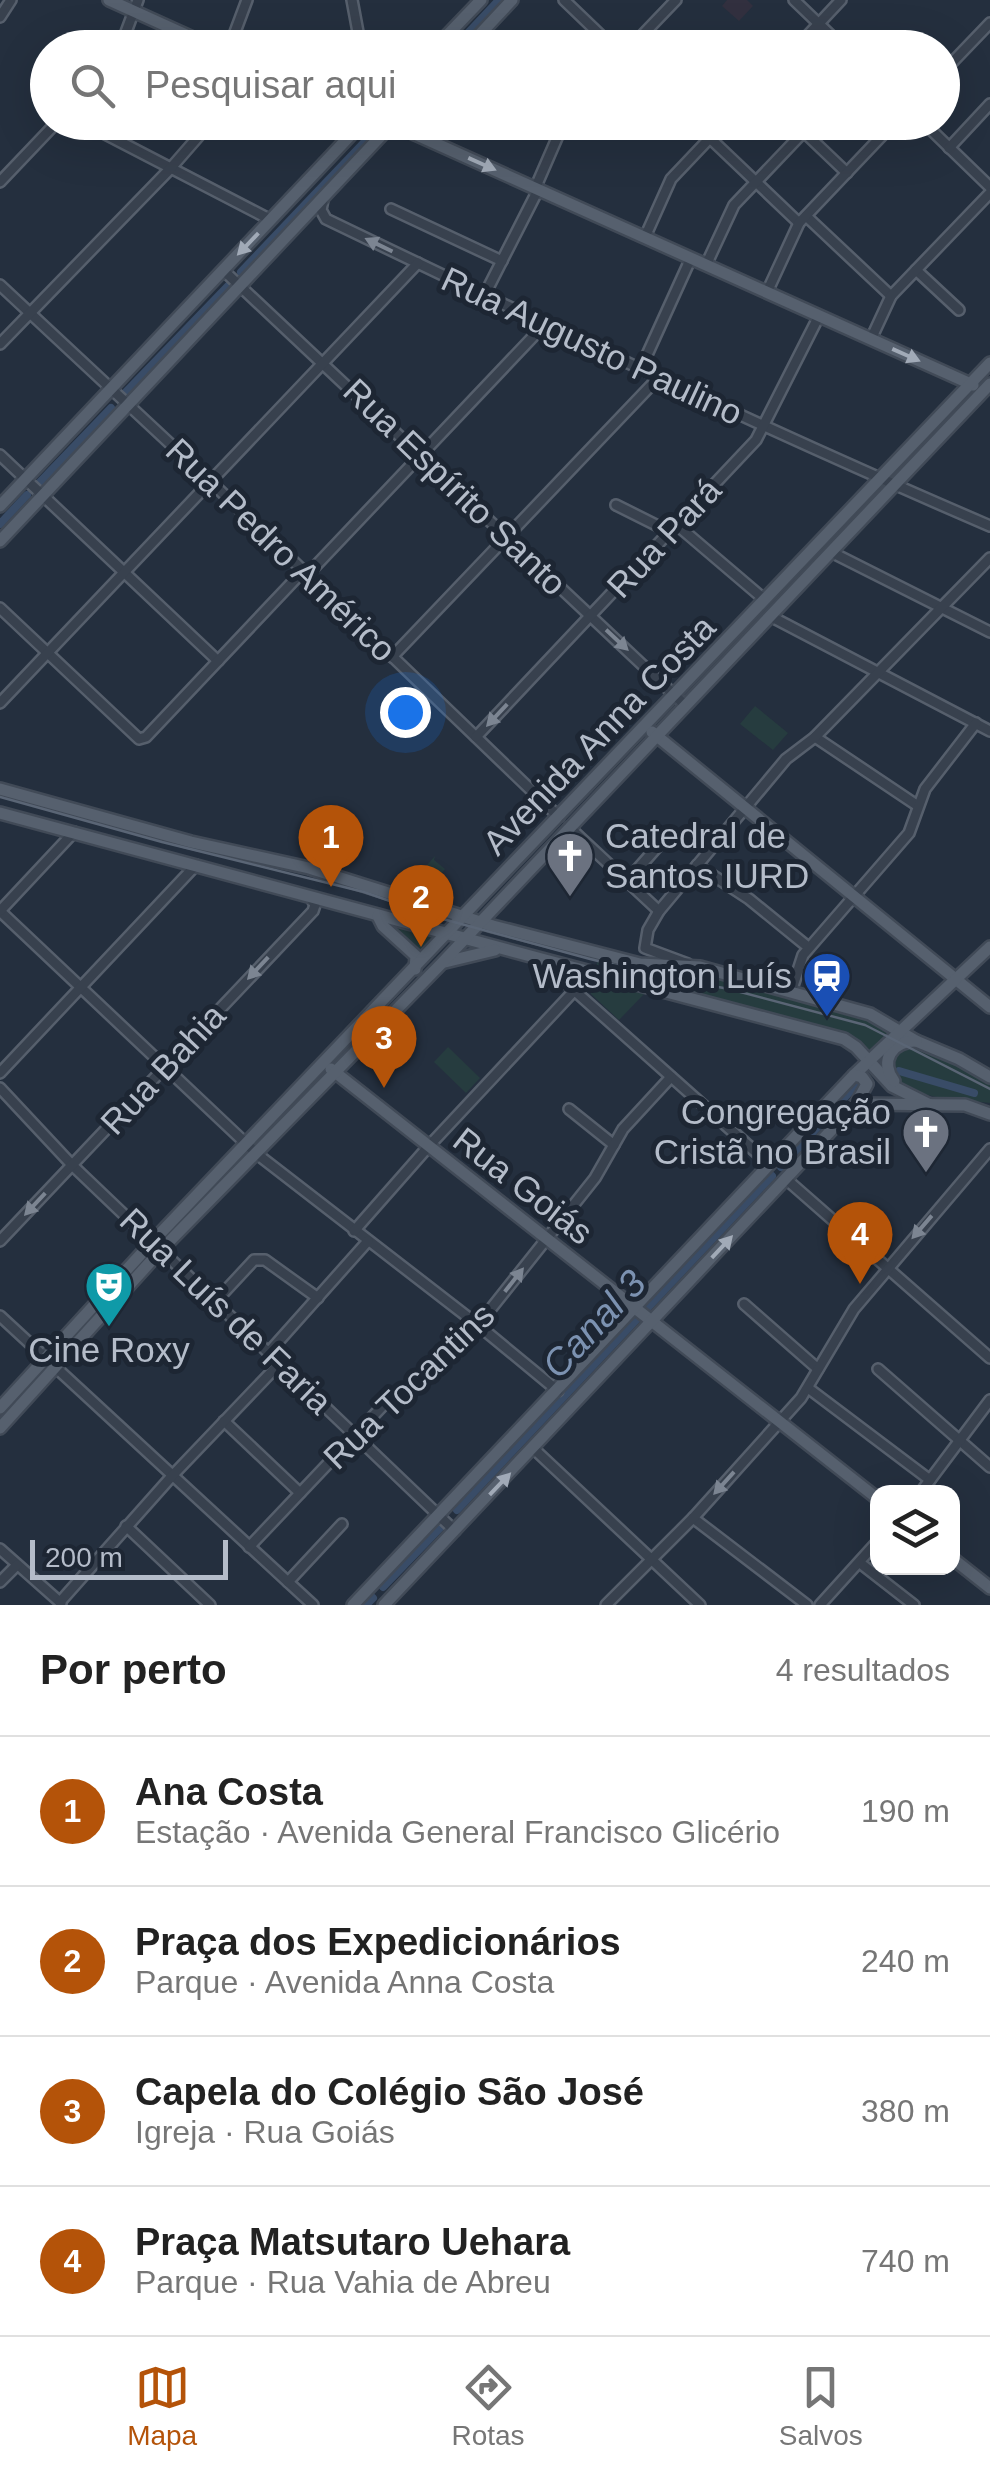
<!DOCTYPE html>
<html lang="pt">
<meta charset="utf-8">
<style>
:root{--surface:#fff;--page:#f6f6f6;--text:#222;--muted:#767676;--line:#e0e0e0;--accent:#b45309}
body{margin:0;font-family:Arial,sans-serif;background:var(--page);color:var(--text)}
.controls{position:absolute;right:30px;bottom:30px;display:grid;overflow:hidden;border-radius:20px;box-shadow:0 10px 40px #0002}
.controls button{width:90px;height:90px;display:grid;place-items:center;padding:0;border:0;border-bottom:2px solid var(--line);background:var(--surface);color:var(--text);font:50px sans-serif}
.scale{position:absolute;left:30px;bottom:25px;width:198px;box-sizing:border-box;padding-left:10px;border:5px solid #b4bcc9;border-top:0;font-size:28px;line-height:35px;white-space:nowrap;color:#b4bcc9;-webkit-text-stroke:8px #1d2633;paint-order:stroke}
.you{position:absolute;left:405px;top:712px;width:35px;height:35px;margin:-25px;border:8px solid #fff;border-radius:50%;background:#1a73e8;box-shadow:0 0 0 15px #1a73e833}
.badge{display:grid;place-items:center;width:65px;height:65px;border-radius:50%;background:var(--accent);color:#fff;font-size:32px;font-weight:700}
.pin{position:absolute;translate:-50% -82px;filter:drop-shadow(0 2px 5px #0008)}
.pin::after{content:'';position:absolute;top:52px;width:35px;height:30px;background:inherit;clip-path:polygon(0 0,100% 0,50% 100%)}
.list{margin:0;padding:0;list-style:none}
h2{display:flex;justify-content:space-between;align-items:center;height:130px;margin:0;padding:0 40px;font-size:42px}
h2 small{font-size:32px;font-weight:400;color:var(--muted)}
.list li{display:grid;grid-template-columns:65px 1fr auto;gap:30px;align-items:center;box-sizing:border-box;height:150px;padding:0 40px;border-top:2px solid var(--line)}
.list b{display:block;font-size:38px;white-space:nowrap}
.list p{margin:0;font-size:32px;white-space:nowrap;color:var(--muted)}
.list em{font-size:32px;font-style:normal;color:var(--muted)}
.icon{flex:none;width:55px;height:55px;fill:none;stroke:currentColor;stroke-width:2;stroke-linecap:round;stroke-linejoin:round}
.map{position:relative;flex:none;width:990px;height:1605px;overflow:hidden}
.search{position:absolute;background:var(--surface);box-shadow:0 10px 40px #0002;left:30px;right:30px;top:30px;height:110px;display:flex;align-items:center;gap:25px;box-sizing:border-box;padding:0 35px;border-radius:55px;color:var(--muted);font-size:38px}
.sheet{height:730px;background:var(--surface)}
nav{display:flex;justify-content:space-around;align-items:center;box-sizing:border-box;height:140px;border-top:2px solid var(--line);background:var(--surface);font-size:28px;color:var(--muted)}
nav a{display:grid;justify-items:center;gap:5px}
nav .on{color:var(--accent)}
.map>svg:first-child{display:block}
.medical{fill:#32303f}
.green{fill:#263c3f}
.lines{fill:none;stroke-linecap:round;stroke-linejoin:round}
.canal{stroke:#394c67;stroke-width:8}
.minor-casing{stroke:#565f6c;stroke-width:14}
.major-casing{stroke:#414a57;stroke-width:16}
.minor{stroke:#38414e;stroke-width:9}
.major{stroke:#56606e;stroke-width:11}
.tram{stroke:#5a6575;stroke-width:2.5}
.oneway{fill:#a1aab7}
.oneway2{fill:#7c8592}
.labels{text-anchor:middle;stroke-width:10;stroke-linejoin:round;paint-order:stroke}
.street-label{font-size:35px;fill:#b4bcc9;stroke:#1d2633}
.poi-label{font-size:35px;fill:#b4bcc9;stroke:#1d2633;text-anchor:end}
.water-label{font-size:38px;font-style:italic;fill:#7c92b1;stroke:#1d2633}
</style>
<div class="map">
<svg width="990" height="1605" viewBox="0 0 990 1605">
<rect width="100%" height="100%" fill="#242f3e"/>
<polygon class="medical" points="727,0 747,0 753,6 739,21 722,6"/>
<g class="green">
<polygon points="755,706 788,733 773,750 740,724"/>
<polygon points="435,856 434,860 445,869 427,891 431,894 436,888 452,905 406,889"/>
<polygon points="393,925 436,937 421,955 391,928"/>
<polygon points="599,958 690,970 868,1018 893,1029 868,1054 856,1041 595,969"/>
<polygon points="597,981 600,982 645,993 619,1020 591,994 590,987"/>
<path d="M910,1044L952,1060L990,1082V1103C956,1099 918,1101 893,1075L892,1055Z"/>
<polygon points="448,1047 480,1078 466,1093 434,1062"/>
</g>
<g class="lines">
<g class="canal">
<polyline points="454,48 499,0"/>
<polyline points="241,272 375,131"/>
<polyline points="124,394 228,286"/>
<polyline points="40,482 111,408"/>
<polyline points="0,524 27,495"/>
<polyline points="899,1071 974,1093"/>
<polyline points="781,1167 856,1085"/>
<polyline points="457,1510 772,1176"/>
<polyline points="383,1587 443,1525"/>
<polyline points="366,1605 373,1598"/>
</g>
<g class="minor-casing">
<g id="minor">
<polyline points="352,0 361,48"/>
<polyline points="564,0 614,48"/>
<polyline points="794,0 844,48"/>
<polyline points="0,17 11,0"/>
<polyline points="120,48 138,0"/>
<polyline points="229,48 247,0"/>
<polyline points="630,48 676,0"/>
<polyline points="796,48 841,0"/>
<polyline points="942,73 990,23"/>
<polyline points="82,122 271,220"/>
<polyline points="693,122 799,223"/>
<polyline points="923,122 990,187"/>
<polyline points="804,132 847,173"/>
<polyline points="949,148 990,104"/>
<polyline points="0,182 57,122"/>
<path d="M323,200L321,210L326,219C546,325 766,430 990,526"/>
<polyline points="391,209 502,261"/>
<polyline points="806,216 891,296"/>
<polyline points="645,237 671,179 725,122"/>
<polyline points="706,265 734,205 813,122"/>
<polyline points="223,270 685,705"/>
<polyline points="916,270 959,310"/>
<polyline points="0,285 210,481 559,817"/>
<polyline points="767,292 799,223 895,122"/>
<polyline points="485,294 538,190 537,184 564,122"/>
<polyline points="871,339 891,296 990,193"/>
<polyline points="0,344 170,169 211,122"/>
<polyline points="641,368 691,258"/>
<polyline points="0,455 218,661"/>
<polyline points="616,505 670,532"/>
<polyline points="677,525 765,600"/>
<polyline points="831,552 990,632"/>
<polyline points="307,575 546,323"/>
<polyline points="0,608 139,739 146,737 303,571"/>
<polyline points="770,616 990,731"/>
<polyline points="392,657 660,376"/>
<polyline points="0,703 418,263"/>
<polyline points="476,737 756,440 819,316"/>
<polyline points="815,737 918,806"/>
<polyline points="569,827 659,911"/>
<polyline points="697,865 749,899 808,947"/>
<polyline points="627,881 666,837"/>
<polyline points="0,911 257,1154 478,1325 558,1391"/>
<polyline points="0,911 74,832"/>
<polyline points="539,959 768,1163"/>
<polyline points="688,964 645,948 648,930 659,911 786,759 815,737 990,558"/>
<polyline points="571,989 582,987 588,973"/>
<polyline points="791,992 803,955 909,833 925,789 976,723"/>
<polyline points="0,1073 196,865"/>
<polyline points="0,1088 72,1165 455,1531"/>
<polyline points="569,1109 614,1145"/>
<polyline points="786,1179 990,1358"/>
<polyline points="354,1231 428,1147 573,992"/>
<polyline points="0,1241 313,911 315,905 311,898"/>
<polyline points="215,1302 254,1260 265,1260 318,1298"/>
<polyline points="744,1304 818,1369"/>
<polyline points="0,1316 313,1605"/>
<polyline points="269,1352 368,1241"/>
<polyline points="878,1369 990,1467"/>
<polyline points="808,1388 930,1480"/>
<polyline points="224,1421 300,1493"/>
<polyline points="534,1449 700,1605"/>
<polyline points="921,1492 990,1400"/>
<polyline points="693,1518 807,1605"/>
<polyline points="126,1526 210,1605"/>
<polyline points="249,1547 394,1394 437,1369 478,1325 595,1178 623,1129 671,1077"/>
<polyline points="0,1549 61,1603"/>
<polyline points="860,1563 914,1605"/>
<polyline points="0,1582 17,1565"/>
<polyline points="288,1582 342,1524"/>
<polyline points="60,1602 172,1476 280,1363"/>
<polyline points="606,1605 693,1518 801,1398 854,1309 990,1149"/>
<polyline points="820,1605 878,1541"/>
</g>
</g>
<g class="major-casing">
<g id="major">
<polyline points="109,0 215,48"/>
<polyline points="435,48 481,0"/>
<polyline points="467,48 512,0"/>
<polyline points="388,122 973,385"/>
<polyline points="0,506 363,122"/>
<polyline points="0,541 394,122"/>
<polyline points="652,732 990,1007"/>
<polyline points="0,789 191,842 309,868 493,926 640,964 700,967 870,1014 916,1041 959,1059 990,1077"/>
<path d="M0,813C282,888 562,966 844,1039L856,1047L892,1086L930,1105"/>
<polyline points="378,916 383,926 416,956 415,969"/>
<polyline points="445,962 495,950"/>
<polyline points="331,1069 878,1499"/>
<path d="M894,1081C879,1061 892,1041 916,1041"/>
<polyline points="856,1104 965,1105 990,1114"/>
<polyline points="0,1408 153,1241 990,363"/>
<polyline points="0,1428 162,1249 441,964 990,384"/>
<polyline points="952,1558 990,1588"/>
<polyline points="353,1605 854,1075 990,947"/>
<polyline points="384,1605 856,1104 867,1084 862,1077 854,1075"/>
</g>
</g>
<use href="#minor" class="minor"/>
<use href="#major" class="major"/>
<polyline class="tram" points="0,797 162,842 364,892 439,918 590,959 664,977 729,989 865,1025 990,1089"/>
</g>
<defs><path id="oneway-solid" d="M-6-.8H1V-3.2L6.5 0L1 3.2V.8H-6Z" transform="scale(2.5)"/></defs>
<g class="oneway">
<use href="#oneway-solid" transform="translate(482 164) rotate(24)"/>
<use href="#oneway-solid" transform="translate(248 244) rotate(134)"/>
<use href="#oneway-solid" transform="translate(906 355) rotate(24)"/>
<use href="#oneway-solid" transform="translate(722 1247) rotate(-47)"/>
<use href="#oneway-solid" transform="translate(500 1484) rotate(-46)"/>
</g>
<g class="oneway2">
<use href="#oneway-solid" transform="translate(379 245) rotate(-154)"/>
<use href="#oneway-solid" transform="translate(617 640) rotate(43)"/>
<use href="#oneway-solid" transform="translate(497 715) rotate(133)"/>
<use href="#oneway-solid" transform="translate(258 968) rotate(133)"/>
<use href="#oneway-solid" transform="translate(35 1204) rotate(133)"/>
<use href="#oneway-solid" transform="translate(922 1227) rotate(131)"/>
<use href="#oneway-solid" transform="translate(514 1280) rotate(-52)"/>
<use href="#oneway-solid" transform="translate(724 1483) rotate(132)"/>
</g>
<defs>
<g id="church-pin" transform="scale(2.5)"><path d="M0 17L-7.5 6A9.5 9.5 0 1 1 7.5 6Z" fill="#6b7280" stroke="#1d2633"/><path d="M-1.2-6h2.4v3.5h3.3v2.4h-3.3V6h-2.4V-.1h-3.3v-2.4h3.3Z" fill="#fff"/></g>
<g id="station-pin" transform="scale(2.5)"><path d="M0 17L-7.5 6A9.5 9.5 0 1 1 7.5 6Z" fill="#1a4fb4" stroke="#1d2633"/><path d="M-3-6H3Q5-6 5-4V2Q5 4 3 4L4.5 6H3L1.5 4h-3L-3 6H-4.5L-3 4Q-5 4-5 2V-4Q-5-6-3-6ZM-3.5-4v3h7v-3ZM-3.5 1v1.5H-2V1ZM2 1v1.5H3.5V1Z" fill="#fff"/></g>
<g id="theatre-pin" transform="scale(2.5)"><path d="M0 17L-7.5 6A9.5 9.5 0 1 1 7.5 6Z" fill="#0f9aa8" stroke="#1d2633"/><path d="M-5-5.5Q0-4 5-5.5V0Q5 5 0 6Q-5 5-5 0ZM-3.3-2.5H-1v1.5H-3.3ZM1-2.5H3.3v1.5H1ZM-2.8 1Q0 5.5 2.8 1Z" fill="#fff"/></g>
</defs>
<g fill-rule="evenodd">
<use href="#church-pin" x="570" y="856"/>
<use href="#station-pin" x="827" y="976"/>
<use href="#church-pin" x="926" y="1132"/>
<use href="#theatre-pin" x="109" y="1286"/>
</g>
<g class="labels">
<g class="street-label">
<text transform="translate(592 346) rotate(25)" y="12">Rua Augusto Paulino</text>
<text transform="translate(455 487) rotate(44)" y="12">Rua Espírito Santo</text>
<text transform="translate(664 538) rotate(-47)" y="12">Rua Pará</text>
<text transform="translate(281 550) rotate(44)" y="12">Rua Pedro Américo</text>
<text transform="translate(599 735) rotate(-46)" y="12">Avenida Anna Costa</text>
<text transform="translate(163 1069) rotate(-47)" y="12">Rua Bahia</text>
<text transform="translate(523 1186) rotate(38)" y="12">Rua Goiás</text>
<text transform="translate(226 1311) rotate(44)" y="12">Rua Luís de Faria</text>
<text transform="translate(409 1386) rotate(-44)" y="12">Rua Tocantins</text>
</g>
<g class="poi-label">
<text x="605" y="848" text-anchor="start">Catedral de<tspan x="605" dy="40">Santos IURD</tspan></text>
<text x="792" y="988">Washington Luís</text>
<text x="891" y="1124">Congregação<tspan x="891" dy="40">Cristã no Brasil</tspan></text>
<text x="109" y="1362" text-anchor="middle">Cine Roxy</text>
</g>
<g class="water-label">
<text transform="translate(594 1324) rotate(-47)" y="13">Canal 3</text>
</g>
</g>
</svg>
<div class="controls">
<button><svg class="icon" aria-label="layers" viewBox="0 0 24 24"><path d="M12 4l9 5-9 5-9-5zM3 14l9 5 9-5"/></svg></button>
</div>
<div class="scale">200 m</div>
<div class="you"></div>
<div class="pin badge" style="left:331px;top:887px">1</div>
<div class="pin badge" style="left:421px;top:947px">2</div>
<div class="pin badge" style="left:384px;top:1088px">3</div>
<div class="pin badge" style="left:860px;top:1284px">4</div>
<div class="search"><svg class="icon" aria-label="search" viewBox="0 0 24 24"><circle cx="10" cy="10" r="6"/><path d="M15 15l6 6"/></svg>Pesquisar aqui</div>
</div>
<section class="sheet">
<h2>Por perto<small>4 resultados</small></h2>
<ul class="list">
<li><span class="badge">1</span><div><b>Ana Costa</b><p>Estação · Avenida General Francisco Glicério</p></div><em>190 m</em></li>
<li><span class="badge">2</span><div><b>Praça dos Expedicionários</b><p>Parque · Avenida Anna Costa</p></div><em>240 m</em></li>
<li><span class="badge">3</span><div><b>Capela do Colégio São José</b><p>Igreja · Rua Goiás</p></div><em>380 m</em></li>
<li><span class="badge">4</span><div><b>Praça Matsutaro Uehara</b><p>Parque · Rua Vahia de Abreu</p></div><em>740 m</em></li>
</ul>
</section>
<nav>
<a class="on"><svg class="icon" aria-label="map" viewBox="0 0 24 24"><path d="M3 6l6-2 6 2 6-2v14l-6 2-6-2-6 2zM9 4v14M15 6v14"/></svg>Mapa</a>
<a><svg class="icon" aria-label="directions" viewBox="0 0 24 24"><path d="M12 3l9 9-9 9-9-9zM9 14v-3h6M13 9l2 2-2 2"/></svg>Rotas</a>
<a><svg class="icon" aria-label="saved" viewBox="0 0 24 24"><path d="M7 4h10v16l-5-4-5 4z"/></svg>Salvos</a>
</nav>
